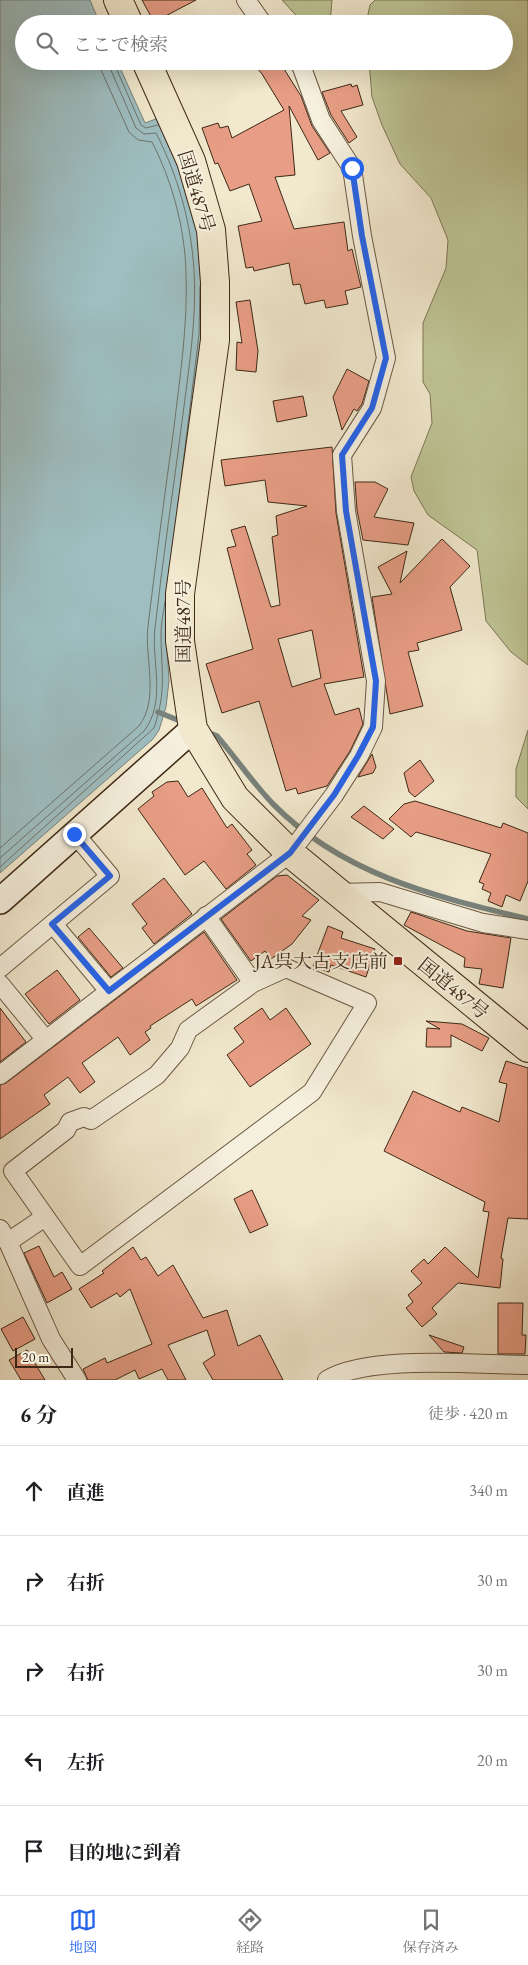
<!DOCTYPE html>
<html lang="ja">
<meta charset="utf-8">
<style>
:root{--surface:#fff;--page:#f6f6f6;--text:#202124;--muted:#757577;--line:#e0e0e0;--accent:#2563eb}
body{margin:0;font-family:"EB Garamond","Noto Serif JP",serif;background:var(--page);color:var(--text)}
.scale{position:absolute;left:15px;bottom:12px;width:58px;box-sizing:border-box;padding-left:5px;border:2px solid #3e2815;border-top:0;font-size:14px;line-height:18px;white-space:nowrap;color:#3e2815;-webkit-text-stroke:4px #f6f0de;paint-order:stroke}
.stop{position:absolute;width:15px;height:15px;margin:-11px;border:4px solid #2563eb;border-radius:50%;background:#fff}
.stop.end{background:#2563eb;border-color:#fff;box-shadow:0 1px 5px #0008}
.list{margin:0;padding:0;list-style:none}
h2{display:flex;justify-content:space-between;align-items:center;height:65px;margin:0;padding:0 20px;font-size:21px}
h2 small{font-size:16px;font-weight:400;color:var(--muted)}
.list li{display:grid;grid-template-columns:32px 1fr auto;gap:15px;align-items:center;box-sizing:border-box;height:90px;padding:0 20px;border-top:1px solid var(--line)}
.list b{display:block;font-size:19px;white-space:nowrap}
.list em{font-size:16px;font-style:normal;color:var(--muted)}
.icon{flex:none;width:28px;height:28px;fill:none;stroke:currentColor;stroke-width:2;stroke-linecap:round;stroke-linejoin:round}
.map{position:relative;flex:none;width:528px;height:1380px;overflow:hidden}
.search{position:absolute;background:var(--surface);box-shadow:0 5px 20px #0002;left:15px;right:15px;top:15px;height:55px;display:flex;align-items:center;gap:12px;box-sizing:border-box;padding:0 18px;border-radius:28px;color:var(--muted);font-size:19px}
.sheet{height:515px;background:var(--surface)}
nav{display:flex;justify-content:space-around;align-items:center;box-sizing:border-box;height:70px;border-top:1px solid var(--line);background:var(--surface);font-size:14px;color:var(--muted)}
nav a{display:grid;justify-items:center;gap:2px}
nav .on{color:var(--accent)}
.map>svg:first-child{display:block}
.green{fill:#bec495;stroke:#7e7655}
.water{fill:#9ebec1;stroke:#78827c}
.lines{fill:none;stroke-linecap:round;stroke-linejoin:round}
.shore{stroke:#6e736b;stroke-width:1}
.stream{stroke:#78827c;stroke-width:5.5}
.building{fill:#e89e86;stroke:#3e2815;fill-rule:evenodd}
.street-casing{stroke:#6b5843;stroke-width:20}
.secondary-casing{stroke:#3e2815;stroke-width:28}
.highway-casing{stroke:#3e2815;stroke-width:30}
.street{stroke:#f6f0de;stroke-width:18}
.secondary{stroke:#f6f0de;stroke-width:25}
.highway{stroke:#f1e8cd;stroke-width:28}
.route{stroke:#2563eb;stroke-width:6}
.poi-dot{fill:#8f2418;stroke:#f6f0de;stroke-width:2}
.labels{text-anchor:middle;stroke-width:4;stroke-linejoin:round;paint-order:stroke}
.street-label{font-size:19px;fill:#3e2815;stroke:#f6f0de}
.poi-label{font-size:19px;fill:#3e2815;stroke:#f6f0de;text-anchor:end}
</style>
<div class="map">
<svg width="528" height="1380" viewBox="0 0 528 1380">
<rect width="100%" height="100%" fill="#f1e8cd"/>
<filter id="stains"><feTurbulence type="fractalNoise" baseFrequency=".004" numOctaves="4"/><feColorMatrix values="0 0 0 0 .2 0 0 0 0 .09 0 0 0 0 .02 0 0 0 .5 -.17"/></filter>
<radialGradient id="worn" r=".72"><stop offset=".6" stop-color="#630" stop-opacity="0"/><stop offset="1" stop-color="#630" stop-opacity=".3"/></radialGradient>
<g class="green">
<polygon points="282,0 332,0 330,24 304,24"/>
<polygon points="375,0 528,0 528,665 511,652 486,621 477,550 428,515 414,491 411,477 432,423 430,394 423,382 423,323 446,268 448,240 431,198 400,164 382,125 372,97 369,61 504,61 504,24 366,24 370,5"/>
<polygon points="528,730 528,809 516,797 516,769"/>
</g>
<polygon class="water" points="0,0 90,0 100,24 24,24 24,61 117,61 145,123 161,117 198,214 204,336 166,631 169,681 166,707 159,730 153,739 0,873"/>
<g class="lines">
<g class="shore">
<polyline points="113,61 141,125 146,128 158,125"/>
<polyline points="181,480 199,335 200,286"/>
<path d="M0,848L139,726C160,698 144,657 148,626C156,559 165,493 174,427C180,376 188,324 186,273C185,228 172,181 152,142L138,140L129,132L101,70L99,61"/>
<path d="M0,858L144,731C167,701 151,661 155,628C163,556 174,485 183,414C189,366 197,318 194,270C191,222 178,176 156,133L144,134L136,128L107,61"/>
<path d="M0,867L154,728C167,689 161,671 161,632C161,622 164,611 165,601"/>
</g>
<g class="stream">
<polyline points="158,712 185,723"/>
<path d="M207,732L217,736C236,758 253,783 273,804C343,875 434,896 528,919"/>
</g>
</g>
<g class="building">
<polygon points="142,0 196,0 154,22"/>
<polygon points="251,61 279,61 301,96 312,126 330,153 318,160 289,106 295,175 275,177 294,229 344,222 348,251 352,249 361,287 345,291 348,304 326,308 324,300 305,304 300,284 293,285 289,263 254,271 253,267 246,268 238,226 262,221 249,184 230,191 218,163 215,164 202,128 218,123 220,128 228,126 232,138 284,110 262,74"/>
<polygon points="351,84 352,87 357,85 363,105 341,111 357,137 349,143 331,115 322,92"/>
<polygon points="250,300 258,351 256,372 236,370 237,342 242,343 236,302"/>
<polygon points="347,369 369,381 362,404 357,411 354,409 342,430 333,397"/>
<polygon points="303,396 307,416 277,422 273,401"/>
<path d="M332,447L336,513L364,677L324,684L335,715L359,708L363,724L350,751L327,786L298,794L296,788L286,791L259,701L222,713L206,664L253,649L227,548L236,546L231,530L245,526L271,607L280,605L272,537L278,535L276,516L307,506L268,502L265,480L225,486L221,460ZM312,630L321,678L292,687L278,639Z"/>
<polygon points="355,482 375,482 388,489 374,517 414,523 408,545 363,540 357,510"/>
<polygon points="442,539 470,566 450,587 462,630 417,643 419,650 408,652 423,706 390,714 372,597 392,594 378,567 407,551 400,583"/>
<polygon points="372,754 376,767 373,773 358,777"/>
<polygon points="420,760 434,781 415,797 409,792 404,773"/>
<polygon points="178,781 188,797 202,788 227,828 232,824 252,850 247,854 256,865 226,889 204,861 185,875 138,809 154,796 152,792 167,782"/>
<polygon points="415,801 501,828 503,823 528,833 528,881 520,901 506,895 502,907 488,901 491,893 482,889 484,884 479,882 491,854 416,832 411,837 389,819 404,804"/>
<polygon points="364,806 394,829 383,839 351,817"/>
<polygon points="287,875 319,900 302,916 311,920 292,944 271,959 265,951 251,961 221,919 277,876"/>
<polygon points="164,878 192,914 154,944 142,928 147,924 132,904"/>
<polygon points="411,912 467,931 511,938 503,988 479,984 482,969 464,967 465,958 404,925"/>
<polygon points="328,926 343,932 341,938 375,949 366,977 331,965 329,972 313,966"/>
<polygon points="89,928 123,968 111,977 78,937"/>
<polygon points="204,932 237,980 196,1006 192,999 150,1026 151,1028 145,1032 150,1040 130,1055 118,1037 82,1063 95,1082 80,1093 68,1077 44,1095 50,1104 0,1139 0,1085 6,1083"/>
<polygon points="57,970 80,1000 49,1024 25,994"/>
<polygon points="0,1008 26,1042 0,1062"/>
<polygon points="262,1008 270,1020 286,1008 311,1044 250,1087 227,1055 244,1042 234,1028"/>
<polygon points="426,1021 462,1024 489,1038 482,1051 451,1035 451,1047 426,1047 427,1028 440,1029"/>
<polygon points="506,1061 528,1068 528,1219 508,1218 501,1258 503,1259 500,1288 458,1283 432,1308 437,1314 422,1327 406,1308 413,1302 408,1295 422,1283 411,1271 424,1259 428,1264 445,1247 478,1278 489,1212 483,1211 485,1202 384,1151 413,1091 460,1112 462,1107 499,1122 507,1084 499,1082"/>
<polygon points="252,1190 268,1225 250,1233 234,1199"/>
<polygon points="39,1246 54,1277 62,1272 72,1289 47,1303 24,1253"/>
<polygon points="133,1247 141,1260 146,1257 158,1276 173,1265 203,1318 227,1310 238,1346 260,1335 283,1380 213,1380 203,1363 215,1355 207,1330 168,1345 186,1380 168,1380 162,1369 139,1379 135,1370 115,1380 88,1380 83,1369 105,1358 107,1363 152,1344 130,1289 120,1297 117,1293 91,1308 79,1289 104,1273 102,1271"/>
<polygon points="498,1303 523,1303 522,1335 526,1335 525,1354 498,1354"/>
<polygon points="23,1317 35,1339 13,1351 1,1329"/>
<polygon points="429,1335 464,1347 462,1353 444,1352"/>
<polygon points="27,1350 45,1380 21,1380 9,1360"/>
</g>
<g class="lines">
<g class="street-casing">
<g id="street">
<polyline points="246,0 263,24"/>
<polyline points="337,893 380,892 483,923 528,930"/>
<polyline points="206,916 253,983 286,968 367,1003 312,1092 80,1266 13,1171 66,1130 70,1122 84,1117 91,1120 157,1075 180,1048 188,1030 253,983"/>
<polyline points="53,924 109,991"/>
<polyline points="0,968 110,876 75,834"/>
<polyline points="0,984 46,1040"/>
<polyline points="0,1075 290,853 334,795 359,756 373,727 376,681 346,511 342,455 372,408 386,358 362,236 352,168 321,120 301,65 296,61"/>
<polyline points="0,1229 8,1242 51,1339 77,1380"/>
<polyline points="8,1242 45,1217"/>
<path d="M327,1380C369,1354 477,1365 528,1365"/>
</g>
</g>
<g class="secondary-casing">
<polyline id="secondary" points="0,901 193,729"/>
</g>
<g class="highway-casing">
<g id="highway">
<polyline points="118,0 129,24"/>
<polyline points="146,61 191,161 211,230 215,282 215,340 180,594 180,641 193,729 235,798 290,853 528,1048"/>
</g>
</g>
<use href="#street" class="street"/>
<use href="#secondary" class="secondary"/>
<use href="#highway" class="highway"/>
</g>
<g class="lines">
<polyline class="route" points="74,834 110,876 52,924 109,991 290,853 334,795 358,756 373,727 376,681 346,511 342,455 372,408 386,358 362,236 352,168"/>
</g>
<rect class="poi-dot" x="393" y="956" width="10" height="10" rx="2.5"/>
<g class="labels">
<g class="street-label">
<text transform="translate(197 191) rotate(73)" y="7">国道487号</text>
<text transform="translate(183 621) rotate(-90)" y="7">国道487号</text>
<text transform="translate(454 988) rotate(39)" y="7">国道487号</text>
</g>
<g class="poi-label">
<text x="388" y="968">JA呉大古支店前</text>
</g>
</g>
<rect width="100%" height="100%" filter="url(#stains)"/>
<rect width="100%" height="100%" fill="url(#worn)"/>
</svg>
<div class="scale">20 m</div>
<div class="stop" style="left:352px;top:168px"></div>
<div class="stop end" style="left:74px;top:834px"></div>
<div class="search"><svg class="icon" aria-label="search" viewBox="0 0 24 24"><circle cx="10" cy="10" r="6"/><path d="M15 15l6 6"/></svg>ここで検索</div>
</div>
<section class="sheet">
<h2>6 分<small>徒歩 · 420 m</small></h2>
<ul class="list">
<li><svg class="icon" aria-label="ahead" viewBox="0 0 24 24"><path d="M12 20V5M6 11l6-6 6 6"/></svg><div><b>直進</b></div><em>340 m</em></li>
<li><svg class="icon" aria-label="right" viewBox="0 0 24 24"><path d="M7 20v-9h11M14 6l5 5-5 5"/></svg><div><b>右折</b></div><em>30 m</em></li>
<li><svg class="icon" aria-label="right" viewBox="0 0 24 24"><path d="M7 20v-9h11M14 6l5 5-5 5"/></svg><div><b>右折</b></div><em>30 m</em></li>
<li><svg class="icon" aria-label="left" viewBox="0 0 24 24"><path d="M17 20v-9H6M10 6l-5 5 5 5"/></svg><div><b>左折</b></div><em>20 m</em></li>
<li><svg class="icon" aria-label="arrive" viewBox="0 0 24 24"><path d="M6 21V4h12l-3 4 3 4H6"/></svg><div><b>目的地に到着</b></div></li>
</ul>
</section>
<nav>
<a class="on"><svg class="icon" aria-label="map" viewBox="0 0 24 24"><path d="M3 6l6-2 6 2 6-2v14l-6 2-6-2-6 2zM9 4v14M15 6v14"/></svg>地図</a>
<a><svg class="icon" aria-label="directions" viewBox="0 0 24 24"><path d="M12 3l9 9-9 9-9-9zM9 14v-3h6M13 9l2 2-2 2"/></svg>経路</a>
<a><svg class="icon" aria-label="saved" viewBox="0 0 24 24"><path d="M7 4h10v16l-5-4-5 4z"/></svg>保存済み</a>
</nav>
